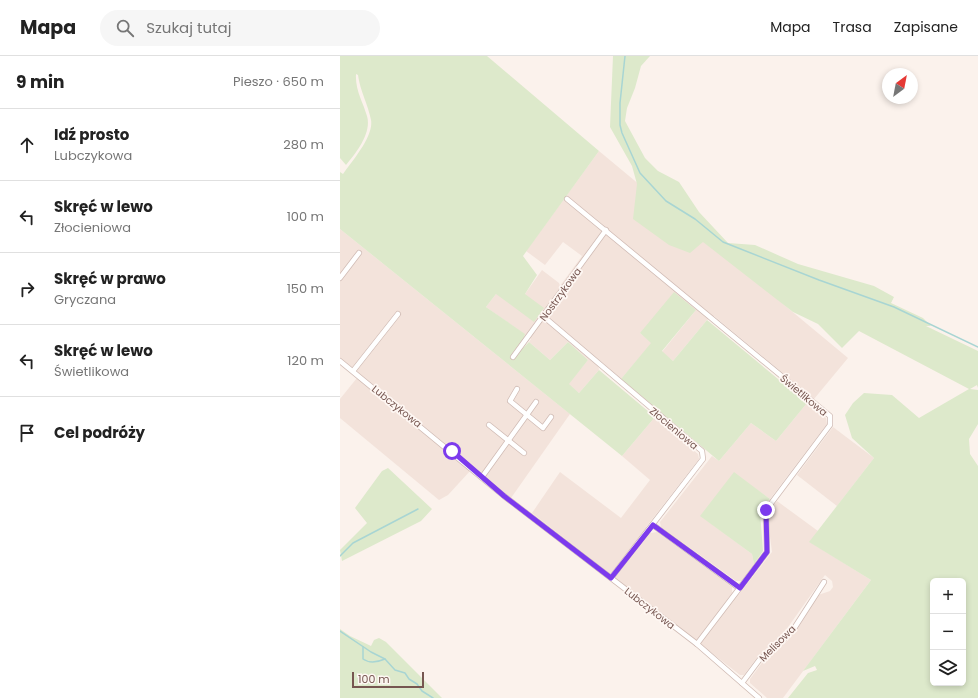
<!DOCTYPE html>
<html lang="pl">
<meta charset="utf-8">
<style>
:root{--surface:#fff;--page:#f6f6f6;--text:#222;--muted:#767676;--line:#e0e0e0}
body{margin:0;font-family:Poppins,sans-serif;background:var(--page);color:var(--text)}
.controls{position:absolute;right:12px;bottom:12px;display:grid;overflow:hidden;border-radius:6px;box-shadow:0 2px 6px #0003}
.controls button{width:36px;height:36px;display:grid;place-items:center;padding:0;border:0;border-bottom:1px solid var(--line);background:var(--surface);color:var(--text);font:20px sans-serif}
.compass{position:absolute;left:542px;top:12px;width:36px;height:36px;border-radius:50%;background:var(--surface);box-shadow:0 2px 6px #0003;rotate:32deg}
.scale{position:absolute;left:12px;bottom:10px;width:72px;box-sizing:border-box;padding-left:4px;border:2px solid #765650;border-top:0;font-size:11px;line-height:14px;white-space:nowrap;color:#765650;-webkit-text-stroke:3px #fef7f3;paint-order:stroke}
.stop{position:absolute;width:12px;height:12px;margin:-9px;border:3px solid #7c3aed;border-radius:50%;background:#fff}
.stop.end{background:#7c3aed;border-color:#fff;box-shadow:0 1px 4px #0008}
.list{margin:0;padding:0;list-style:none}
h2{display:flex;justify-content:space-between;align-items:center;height:52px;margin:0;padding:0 16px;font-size:17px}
h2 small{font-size:13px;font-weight:400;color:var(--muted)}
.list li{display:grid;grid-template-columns:26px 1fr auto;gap:12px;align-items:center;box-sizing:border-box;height:72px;padding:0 16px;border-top:1px solid var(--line)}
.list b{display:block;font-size:15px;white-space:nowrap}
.list p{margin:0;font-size:13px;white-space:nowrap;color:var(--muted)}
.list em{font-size:13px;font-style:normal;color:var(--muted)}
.icon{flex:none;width:22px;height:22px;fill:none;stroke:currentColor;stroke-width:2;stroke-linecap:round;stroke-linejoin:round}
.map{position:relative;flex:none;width:638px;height:642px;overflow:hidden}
header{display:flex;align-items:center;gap:24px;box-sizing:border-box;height:56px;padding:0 20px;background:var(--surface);border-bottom:1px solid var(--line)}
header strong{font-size:19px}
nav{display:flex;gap:22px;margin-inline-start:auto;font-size:14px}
.search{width:280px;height:36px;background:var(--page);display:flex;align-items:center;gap:10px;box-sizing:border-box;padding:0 14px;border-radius:22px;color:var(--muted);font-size:15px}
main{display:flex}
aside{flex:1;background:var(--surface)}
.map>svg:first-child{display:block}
.residential{fill:#f3e3db}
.green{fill:#dde9cb;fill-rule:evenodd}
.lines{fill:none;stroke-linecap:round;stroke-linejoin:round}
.stream{stroke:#a8d5d3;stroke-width:1.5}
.street-casing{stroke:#d0bbb4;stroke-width:6}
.street{stroke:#fff;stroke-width:4.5}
.route{stroke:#7c3aed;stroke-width:5}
.labels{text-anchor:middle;stroke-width:3.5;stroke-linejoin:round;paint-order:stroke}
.street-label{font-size:10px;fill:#765650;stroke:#fef7f3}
</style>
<header>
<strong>Mapa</strong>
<div class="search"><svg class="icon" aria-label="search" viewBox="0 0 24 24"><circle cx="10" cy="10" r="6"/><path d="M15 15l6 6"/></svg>Szukaj tutaj</div>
<nav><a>Mapa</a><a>Trasa</a><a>Zapisane</a></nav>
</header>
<main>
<aside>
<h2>9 min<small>Pieszo · 650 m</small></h2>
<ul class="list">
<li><svg class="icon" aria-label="ahead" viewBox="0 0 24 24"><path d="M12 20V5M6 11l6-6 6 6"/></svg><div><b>Idź prosto</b><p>Lubczykowa</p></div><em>280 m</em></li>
<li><svg class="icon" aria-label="left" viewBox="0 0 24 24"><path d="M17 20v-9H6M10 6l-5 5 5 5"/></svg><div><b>Skręć w lewo</b><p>Złocieniowa</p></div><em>100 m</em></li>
<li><svg class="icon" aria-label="right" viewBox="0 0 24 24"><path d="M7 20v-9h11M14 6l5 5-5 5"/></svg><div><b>Skręć w prawo</b><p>Gryczana</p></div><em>150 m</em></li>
<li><svg class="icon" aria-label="left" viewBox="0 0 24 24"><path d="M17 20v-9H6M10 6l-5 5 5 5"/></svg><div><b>Skręć w lewo</b><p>Świetlikowa</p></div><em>120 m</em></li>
<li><svg class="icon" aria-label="arrive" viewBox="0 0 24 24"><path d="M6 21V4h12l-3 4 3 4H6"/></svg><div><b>Cel podróży</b></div></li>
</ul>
</aside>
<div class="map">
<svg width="638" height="642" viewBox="0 0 638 642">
<rect width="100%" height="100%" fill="#fbf2ec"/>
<g class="residential">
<polygon points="259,95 508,302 474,343 374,260 367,264 333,305 322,296 356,254 300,277 312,287 281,323 257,302 259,314 239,337 228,328 248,304 228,286 210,304 189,286 191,283 146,251 156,238 185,238 202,214 219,227 220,230 242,200 223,186 205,209 186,195"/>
<polygon points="0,173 230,358 171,442 0,302"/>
<polygon points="17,322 130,415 108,439 99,444 0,362 0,343"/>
<polygon points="467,347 486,362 487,368 430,443 394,417 361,460 412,498 414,508 401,525 396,525 321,471 320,466 372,400 379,405 411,367 436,385"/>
<polygon points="315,361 358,398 359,403 306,471 311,477 317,476 392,531 392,536 399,538 432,496 427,458 437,445 478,475 470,486 531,524 443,642 427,642 410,627 410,623 424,604 446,586 458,572 478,539 490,535 493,531 492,525 485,519 441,581 419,599 404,619 400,619 192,457 220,416 281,462 310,424 282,400"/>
<polygon points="493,371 534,402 497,450 457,419"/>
</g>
<g class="green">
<path d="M0,0H147L259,95L183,200L197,219L185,238L204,252L194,266L156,238L146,251L185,278L182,293L189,286L210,304L228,286L248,304L229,328L239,337L259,314L315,361L282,400L0,173V116L3,118C12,105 34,80 31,64C28,48 20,35 18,19L16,18C15,34 23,46 27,60C32,77 16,97 6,109L0,102Z"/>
<path d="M273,0H310L301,10L295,32L287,52L285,65L305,102L318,115L339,126L359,156L388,187L415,189L458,208L534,230L554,241L551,247L583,262L591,270H586L638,295V332L637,329L630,333L638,334V368L629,383L630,398L638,410V642H448L468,617L477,614L475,610L463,615L531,524L469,486L534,402L512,382L505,359L513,347L524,337L552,339L579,362L629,333L519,275L502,292L478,268L453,256L363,186L350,197L329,189L293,163L297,128L292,110L270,71ZM593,525H623V627H593Z"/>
<polygon points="334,236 356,254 322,295 333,305 367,264 467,347 436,385 411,367 379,405 281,323 311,287 300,277"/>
<polygon points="48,412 92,453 81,465 2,505 0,494 27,467 15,452 42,415"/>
<polygon points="394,416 430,443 420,456 423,495 414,508 412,498 360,460"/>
<polygon points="0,573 10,580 31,590 34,584 39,582 46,586 102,642 0,642"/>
</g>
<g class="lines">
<g class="stream">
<polyline points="285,0 280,47 280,69 282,77 300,117 326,145 355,163 383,186 479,224 554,251 638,291"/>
<polyline points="0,500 13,487 78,453"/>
<polyline points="0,575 31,596 45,603 55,614 65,617 69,623 77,628 82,635 93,642"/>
<path d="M23,591V603C30,608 38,606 45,603"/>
</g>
<g class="street-casing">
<g id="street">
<polyline points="227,143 490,360 490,369 426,454 427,496 357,588"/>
<polyline points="0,222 19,197"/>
<polyline points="203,260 362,395 363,403 271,522"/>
<polyline points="173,301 266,174"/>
<polyline points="0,305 164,440 357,588 419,642"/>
<polyline points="13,315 58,258"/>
<polyline points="177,333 170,345 203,372 211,361"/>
<polyline points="149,369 184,397"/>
<polyline points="142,421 196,346"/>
<polyline points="313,469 399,532"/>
<polyline points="402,627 420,603 444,583 455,571 484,526"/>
</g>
</g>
<use href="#street" class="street"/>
</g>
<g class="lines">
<polyline class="route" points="112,395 164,440 271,522 313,469 400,532 427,496 426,454"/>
</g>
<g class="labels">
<g class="street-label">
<text transform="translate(220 238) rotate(-54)" y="4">Nostrzykowa</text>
<text transform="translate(464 339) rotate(40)" y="4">Świetlikowa</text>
<text transform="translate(57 350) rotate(39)" y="4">Lubczykowa</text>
<text transform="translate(334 372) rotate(40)" y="4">Złocieniowa</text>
<text transform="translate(310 552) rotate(38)" y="4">Lubczykowa</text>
<text transform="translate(437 587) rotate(-45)" y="4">Melisowa</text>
</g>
</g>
</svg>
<div class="controls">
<button>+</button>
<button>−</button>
<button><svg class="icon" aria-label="layers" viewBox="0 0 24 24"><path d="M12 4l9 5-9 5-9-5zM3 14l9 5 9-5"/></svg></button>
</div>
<svg class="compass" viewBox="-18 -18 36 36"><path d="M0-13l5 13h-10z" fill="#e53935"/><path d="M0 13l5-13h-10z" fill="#767676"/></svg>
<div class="scale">100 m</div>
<div class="stop" style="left:112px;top:395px"></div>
<div class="stop end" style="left:426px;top:454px"></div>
</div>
</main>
